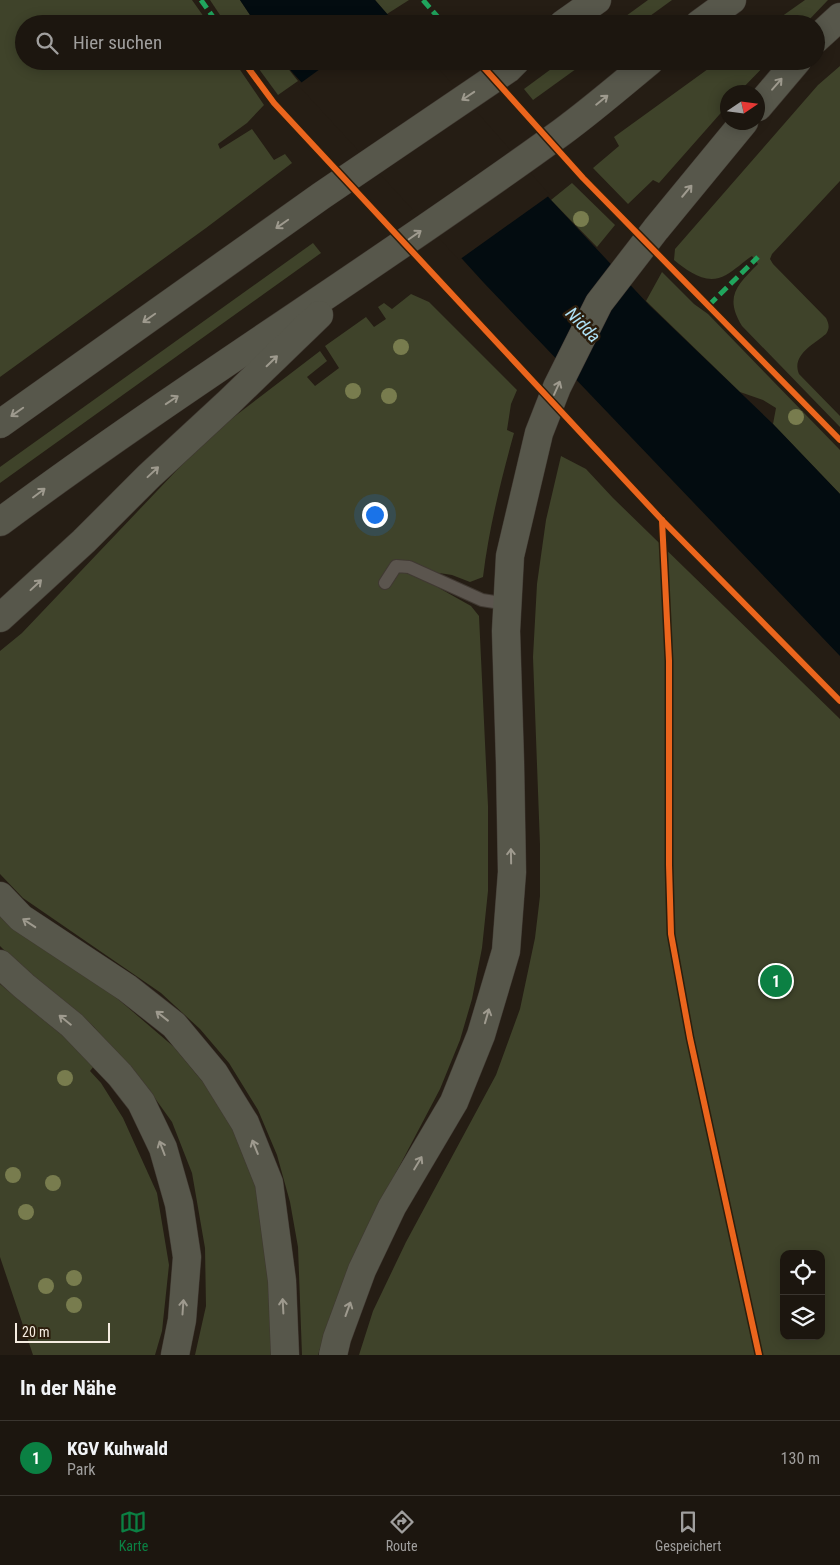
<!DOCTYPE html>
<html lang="de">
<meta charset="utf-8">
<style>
:root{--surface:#1c160f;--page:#251f18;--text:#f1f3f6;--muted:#a09f9e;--line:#3a352f;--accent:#0b8043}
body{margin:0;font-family:"Roboto Condensed",sans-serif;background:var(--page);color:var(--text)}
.controls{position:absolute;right:15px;bottom:15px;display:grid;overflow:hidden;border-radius:10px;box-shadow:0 2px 12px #0003}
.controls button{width:45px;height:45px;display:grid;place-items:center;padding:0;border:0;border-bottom:1px solid var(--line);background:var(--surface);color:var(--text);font:25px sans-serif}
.compass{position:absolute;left:720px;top:85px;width:45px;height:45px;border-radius:50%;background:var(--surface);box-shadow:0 2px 12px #0003;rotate:77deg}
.scale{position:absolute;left:15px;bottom:12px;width:95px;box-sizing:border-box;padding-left:5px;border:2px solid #f5ece1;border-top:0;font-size:14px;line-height:18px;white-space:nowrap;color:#f5ece1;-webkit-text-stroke:4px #2c1e0d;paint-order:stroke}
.you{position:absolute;left:374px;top:514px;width:18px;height:18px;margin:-12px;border:4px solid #fff;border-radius:50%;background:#1a73e8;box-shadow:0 0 0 8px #1a73e833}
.badge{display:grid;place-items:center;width:32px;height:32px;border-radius:50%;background:var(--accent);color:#fff;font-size:16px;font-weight:700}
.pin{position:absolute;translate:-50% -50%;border:2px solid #fff;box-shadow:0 1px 5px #0006}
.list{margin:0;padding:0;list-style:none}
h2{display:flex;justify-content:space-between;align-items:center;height:65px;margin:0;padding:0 20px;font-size:21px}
h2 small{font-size:16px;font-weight:400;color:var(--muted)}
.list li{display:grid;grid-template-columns:32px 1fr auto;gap:15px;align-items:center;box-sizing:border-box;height:75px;padding:0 20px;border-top:1px solid var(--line)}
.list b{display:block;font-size:19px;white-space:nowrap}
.list p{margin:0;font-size:16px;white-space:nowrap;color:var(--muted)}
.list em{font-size:16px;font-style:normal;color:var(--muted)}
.icon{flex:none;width:28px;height:28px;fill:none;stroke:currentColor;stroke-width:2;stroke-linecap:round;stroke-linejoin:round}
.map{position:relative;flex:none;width:840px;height:1355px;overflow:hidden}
.search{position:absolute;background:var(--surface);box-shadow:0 2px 12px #0003;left:15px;right:15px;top:15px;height:55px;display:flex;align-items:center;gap:12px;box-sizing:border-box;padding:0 18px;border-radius:28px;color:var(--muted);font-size:19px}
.sheet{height:140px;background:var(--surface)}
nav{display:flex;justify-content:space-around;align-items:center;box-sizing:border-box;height:70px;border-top:1px solid var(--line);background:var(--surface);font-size:14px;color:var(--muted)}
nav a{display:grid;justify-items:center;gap:2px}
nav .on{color:var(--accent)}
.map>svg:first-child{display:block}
.green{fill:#3f432a;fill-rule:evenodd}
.water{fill:#030c10}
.pier{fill:#251d14}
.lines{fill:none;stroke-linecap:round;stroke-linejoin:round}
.lane-casing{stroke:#403932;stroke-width:14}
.highway-casing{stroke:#403932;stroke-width:29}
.lane{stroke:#5b554e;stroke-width:12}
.highway{stroke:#57574b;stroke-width:28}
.quiet{stroke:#20a55d;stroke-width:5;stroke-dasharray:10 5;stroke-linecap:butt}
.cycleway-casing{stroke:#2c1e0d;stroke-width:9}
.cycleway{stroke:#eb651d;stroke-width:6}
.tree{fill:#787c4e}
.oneway{stroke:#9e9a8e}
.labels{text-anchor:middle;stroke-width:5;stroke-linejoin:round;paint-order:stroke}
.water-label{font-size:18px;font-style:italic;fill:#afe2f7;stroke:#2c1e0d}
</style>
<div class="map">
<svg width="840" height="1355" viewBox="0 0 840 1355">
<rect width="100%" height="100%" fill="#251d14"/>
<g class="green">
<polygon points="0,0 192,0 209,24 24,24 24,61 234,61 264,105 247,123 218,144 220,149 252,129 274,160 285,154 292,163 206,228 0,377"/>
<polygon points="210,0 240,0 256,24 226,24"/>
<polygon points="375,0 409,0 387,14"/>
<polygon points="648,0 672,0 639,24 615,24"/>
<polygon points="805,0 828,0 805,24 771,24"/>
<polygon points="253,61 282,61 298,81 278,95"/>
<polygon points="562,61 587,61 533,100 524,89"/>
<polygon points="719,61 769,61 739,92 728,92 727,106 659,183 653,180 628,204 593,168 619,146 614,137"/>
<path d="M840,66V181L772,254L770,259L773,264L826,318C829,324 830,328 826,334C814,344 791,355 799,374L840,416V427L742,326C724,297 737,285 758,264L752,256C743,262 735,270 726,275C707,286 689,272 674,260L675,249L818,85Z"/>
<polygon points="572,183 615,225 597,247 551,200"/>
<polygon points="313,243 321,253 0,483 0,467"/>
<polygon points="662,272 694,304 708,314 840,450 840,494 773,424 776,408 763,400 740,392 646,301"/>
<path d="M411,294L429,302L517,390L511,404L507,430L514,433C501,480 489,528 483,577L470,582L452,575L426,571L439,588L471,606L479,616L488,806V891L482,948L472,999L460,1040L440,1089L368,1226L336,1300L318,1355H302L298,1247L290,1202L277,1155L258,1110L229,1063L200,1029L161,993L23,898L0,874V651L22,633L195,451L222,426L320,351L327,361L307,377L315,386L339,368L325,346L366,317L374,327L386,319L378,307L384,303L392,309Z"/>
<path d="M561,456L586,469L613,498L840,719V1355H359L373,1311L406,1242L496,1075L520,1009L535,938L540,896V845L533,657L537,584L546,520ZM784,1254H821V1336H784Z"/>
<polygon points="0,913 118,999 174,1047 222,1105 249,1159 263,1213 277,1355 195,1355 206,1306 205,1248 192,1173 172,1122 149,1090 93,1026 20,966 0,946"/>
<polygon points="0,984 61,1034 94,1066 90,1071 101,1083 123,1118 157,1193 169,1265 162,1331 155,1355 33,1355 0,1257"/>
</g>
<g class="water">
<polygon points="240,0 375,0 396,24 256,24"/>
<polygon points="282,61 429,61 551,200 649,305 773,424 840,494 840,656 484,283"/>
</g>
<polygon class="pier" points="331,61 432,61 550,195 459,260 298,85"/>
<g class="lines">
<g class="lane-casing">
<polyline id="lane" points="385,583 396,566 409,567 482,600 507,604"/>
</g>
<g class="highway-casing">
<g id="highway">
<polyline points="563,24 597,0"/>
<polyline points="699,24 732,0"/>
<polyline points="816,39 840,17"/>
<polyline points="758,107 797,61"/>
<polyline points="0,424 321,196 508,69 516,61"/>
<path d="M0,522C183,386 378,266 562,132C592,110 621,85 650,61"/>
<polyline points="0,618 84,541 149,476 229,402 319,315"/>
<polyline points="0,896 21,918 127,988 174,1025 214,1073 245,1123 269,1183 282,1281 285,1355"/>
<polyline points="0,964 24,986 72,1025 120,1075 141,1102 163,1148 179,1204 187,1257 182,1320 175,1355"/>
<polyline points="333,1355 337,1338 362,1270 392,1207 454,1102 481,1035 506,951 512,872 510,762 506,631 510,556 539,433 557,387 599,303 656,229 744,122"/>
</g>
</g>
<use href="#lane" class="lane"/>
<use href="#highway" class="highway"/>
<g class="quiet">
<polyline points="201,0 218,24"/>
<polyline points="423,0 444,24"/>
<polyline points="709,305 758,257"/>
</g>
<g class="cycleway-casing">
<g id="cycleway">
<polyline points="243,61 274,103 662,520 840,701"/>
<polyline points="478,61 583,178 840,440"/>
<polyline points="662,520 669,661 669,865 671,934 690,1038 759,1355"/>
</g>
</g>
<use href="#cycleway" class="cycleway"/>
</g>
<g class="tree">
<circle cx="581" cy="219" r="8"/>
<circle cx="401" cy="347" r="8"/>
<circle cx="353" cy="391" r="8"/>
<circle cx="389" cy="396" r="8"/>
<circle cx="796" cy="417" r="8"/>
<circle cx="65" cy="1078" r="8"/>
<circle cx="13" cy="1175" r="8"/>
<circle cx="53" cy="1183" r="8"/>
<circle cx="26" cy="1212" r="8"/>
<circle cx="74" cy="1278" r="8"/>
<circle cx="46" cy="1286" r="8"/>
<circle cx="74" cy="1305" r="8"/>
</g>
<defs><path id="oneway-shaft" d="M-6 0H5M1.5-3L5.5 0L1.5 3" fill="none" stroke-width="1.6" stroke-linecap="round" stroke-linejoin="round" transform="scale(1.25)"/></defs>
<g class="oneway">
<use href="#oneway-shaft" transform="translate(777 84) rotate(-49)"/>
<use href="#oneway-shaft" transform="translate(468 96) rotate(146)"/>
<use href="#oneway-shaft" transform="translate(602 100) rotate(-39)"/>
<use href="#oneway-shaft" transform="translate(687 191) rotate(-50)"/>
<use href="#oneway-shaft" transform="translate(282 224) rotate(145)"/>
<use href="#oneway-shaft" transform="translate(415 235) rotate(-35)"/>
<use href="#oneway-shaft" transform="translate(149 318) rotate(145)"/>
<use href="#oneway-shaft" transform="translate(272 361) rotate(-44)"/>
<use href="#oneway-shaft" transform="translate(557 388) rotate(-66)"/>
<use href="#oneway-shaft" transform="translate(172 400) rotate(-34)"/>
<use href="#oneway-shaft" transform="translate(17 412) rotate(145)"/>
<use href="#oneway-shaft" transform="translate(153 472) rotate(-43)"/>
<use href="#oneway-shaft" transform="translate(39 493) rotate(-37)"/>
<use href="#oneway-shaft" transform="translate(36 585) rotate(-43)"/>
<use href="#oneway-shaft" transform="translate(511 856) rotate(-91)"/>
<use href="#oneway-shaft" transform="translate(29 923) rotate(-147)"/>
<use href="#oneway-shaft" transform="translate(162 1016) rotate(-142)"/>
<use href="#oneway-shaft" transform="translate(487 1016) rotate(-74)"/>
<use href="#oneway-shaft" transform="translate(65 1020) rotate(-141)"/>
<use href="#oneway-shaft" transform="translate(255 1147) rotate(-112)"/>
<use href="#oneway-shaft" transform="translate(162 1148) rotate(-111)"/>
<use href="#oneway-shaft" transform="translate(418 1163) rotate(-59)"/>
<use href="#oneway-shaft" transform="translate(283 1306) rotate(-93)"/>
<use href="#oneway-shaft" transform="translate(183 1307) rotate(-86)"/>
<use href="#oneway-shaft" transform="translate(348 1309) rotate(-70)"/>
</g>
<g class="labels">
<g class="water-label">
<text transform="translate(583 325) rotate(46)" y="6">Nidda</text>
</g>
</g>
</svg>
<div class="controls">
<button><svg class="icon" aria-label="locate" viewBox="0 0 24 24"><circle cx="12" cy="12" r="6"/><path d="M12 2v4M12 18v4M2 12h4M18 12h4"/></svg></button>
<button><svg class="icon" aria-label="layers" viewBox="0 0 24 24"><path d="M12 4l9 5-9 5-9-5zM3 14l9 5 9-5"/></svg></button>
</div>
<svg class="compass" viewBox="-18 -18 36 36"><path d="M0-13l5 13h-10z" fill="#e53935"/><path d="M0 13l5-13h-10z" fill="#a09f9e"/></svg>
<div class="scale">20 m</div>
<div class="you"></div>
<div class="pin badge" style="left:776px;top:981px">1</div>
<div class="search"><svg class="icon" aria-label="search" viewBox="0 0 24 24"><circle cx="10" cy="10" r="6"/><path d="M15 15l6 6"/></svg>Hier suchen</div>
</div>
<section class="sheet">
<h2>In der Nähe<small></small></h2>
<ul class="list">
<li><span class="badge">1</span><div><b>KGV Kuhwald</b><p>Park</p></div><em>130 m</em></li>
</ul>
</section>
<nav>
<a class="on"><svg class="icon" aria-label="map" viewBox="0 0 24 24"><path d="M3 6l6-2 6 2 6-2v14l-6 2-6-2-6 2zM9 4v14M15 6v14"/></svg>Karte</a>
<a><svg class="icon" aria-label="directions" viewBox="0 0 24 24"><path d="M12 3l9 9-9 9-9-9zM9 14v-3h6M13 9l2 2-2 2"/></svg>Route</a>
<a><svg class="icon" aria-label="saved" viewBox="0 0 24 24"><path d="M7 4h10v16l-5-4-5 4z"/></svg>Gespeichert</a>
</nav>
